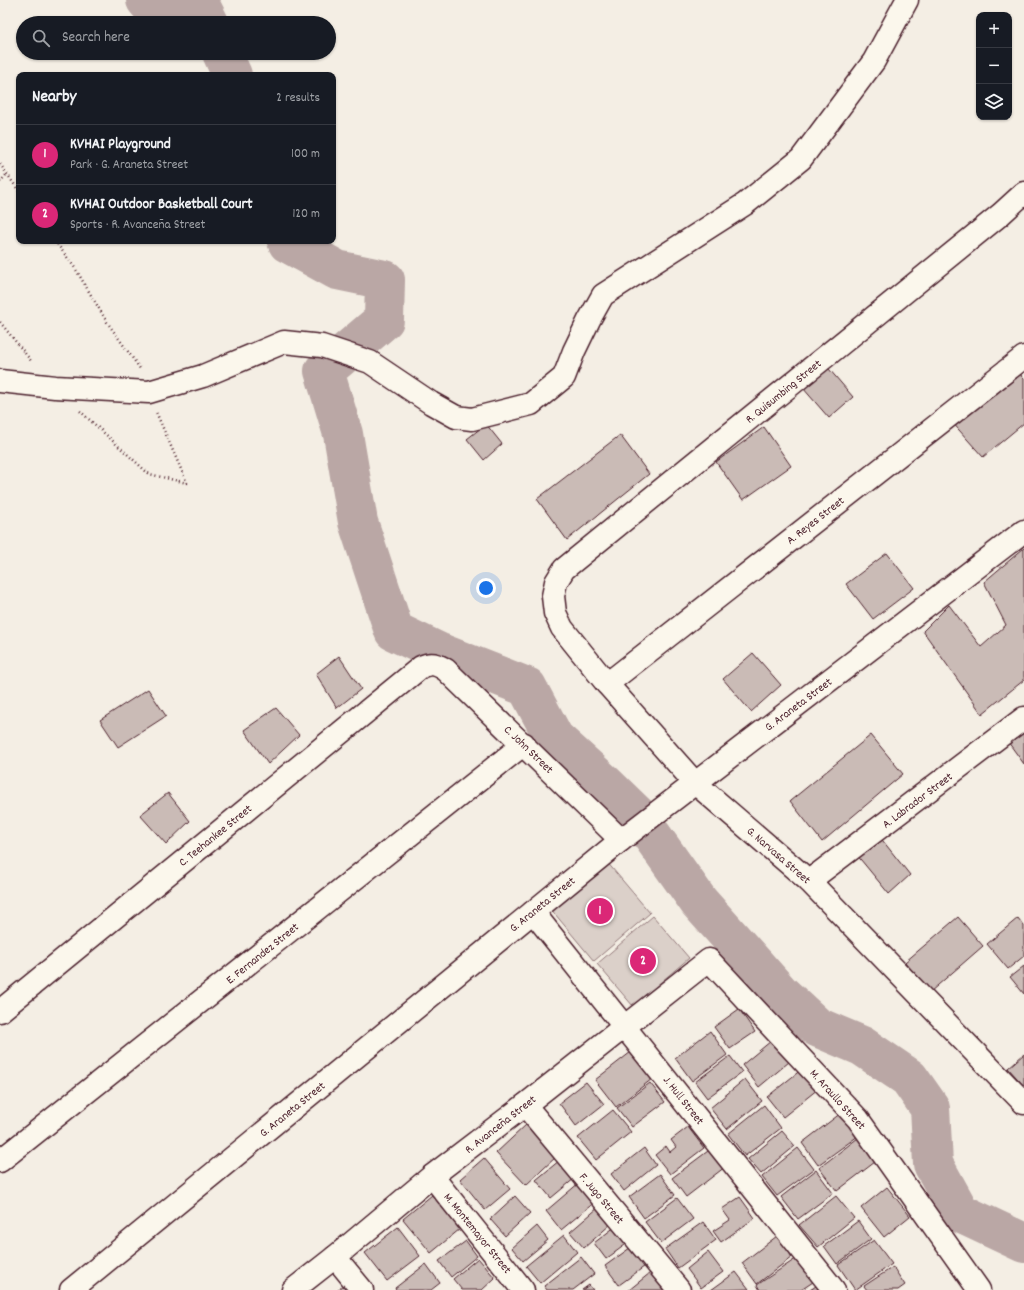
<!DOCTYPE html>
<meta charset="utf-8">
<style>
:root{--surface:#171b24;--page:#242831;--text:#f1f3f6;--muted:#9ea1a6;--line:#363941;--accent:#db2777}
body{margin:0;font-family:Dekko,sans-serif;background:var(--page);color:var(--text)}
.controls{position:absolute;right:12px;top:12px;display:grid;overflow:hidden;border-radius:8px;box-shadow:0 1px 3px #0004}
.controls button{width:36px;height:36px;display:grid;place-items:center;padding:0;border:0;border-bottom:1px solid var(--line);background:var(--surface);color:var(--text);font:20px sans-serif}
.you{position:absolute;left:486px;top:588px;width:14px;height:14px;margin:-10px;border:3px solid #fff;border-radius:50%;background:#1a73e8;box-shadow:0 0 0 6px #1a73e833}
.badge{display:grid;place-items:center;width:26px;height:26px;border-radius:50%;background:var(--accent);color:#fff;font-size:13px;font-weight:700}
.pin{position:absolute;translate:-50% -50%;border:2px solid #fff;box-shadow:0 1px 4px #0006}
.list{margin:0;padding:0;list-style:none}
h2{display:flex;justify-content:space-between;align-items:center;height:52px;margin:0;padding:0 16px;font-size:17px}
h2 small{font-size:13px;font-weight:400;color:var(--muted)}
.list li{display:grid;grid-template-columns:26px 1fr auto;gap:12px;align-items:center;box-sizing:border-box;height:60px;padding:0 16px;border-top:1px solid var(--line)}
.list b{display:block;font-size:15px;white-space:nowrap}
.list p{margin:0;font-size:13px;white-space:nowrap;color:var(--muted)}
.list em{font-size:13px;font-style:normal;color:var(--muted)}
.icon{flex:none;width:22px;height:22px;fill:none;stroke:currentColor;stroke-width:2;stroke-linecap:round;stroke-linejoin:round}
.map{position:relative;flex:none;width:1024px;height:1290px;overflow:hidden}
.search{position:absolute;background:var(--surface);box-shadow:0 1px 3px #0004;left:16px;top:16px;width:320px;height:44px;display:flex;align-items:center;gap:10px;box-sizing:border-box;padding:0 14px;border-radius:22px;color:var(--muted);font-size:15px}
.panel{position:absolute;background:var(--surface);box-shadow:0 1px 3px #0004;left:16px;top:72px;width:320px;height:172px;border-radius:8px}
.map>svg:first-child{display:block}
.green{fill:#dbd0c9;stroke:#92787a}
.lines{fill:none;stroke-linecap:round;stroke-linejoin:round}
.river{stroke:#baa7a5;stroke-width:40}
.building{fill:#cabbb6;stroke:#4a1f2b}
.minor-casing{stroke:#4a1f2b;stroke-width:25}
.path{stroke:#4a1f2b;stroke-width:2.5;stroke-dasharray:1 3;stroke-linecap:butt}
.minor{stroke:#fbf7ec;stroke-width:22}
.labels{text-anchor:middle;stroke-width:3;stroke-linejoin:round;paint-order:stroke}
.street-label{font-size:12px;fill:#4a1f2b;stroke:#fbf7ec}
</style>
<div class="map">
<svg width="1024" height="1290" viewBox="0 0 1024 1290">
<rect width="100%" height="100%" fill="#f4eee4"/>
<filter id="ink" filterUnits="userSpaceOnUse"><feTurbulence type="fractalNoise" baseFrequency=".025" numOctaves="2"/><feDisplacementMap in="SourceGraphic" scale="8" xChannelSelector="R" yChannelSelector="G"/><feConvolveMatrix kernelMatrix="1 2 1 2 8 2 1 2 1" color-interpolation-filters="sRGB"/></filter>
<g filter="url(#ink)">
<g class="green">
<polygon points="606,861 650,913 594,961 550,908"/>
<polygon points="653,916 689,958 633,1006 597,964"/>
</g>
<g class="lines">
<g class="river">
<polyline points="146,0 152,7 203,11 209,23"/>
<polyline points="222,53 232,75"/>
<polyline points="287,241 288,243 337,270 385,280 384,320 324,371 343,434 358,522 394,631 438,652 527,687 554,738 606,785 639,817"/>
<polyline points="648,830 699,902 781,994 817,1027 862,1046 909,1078 930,1108 933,1164 960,1213 1024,1243"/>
</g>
</g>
<g class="building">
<polygon points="823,362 853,397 829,418 796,380"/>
<polygon points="1015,368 1024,378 1024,423 983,457 951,421"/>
<polygon points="486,424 502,444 484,460 467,439"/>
<polygon points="764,427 791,466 743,500 716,462"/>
<polygon points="620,435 649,474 567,540 537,499"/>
<polygon points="1024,548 1024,680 982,714 923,631 949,605 981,647 1006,625 984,582"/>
<polygon points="887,553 914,588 873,619 846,584"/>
<polygon points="753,653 781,685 751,712 723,679"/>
<polygon points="339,656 361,689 337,708 316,674"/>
<polygon points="148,689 166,716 118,747 100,720"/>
<polygon points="276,708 299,735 268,764 244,730"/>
<polygon points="1024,720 1024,764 1003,735"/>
<polygon points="871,735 903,774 822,842 790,801"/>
<polygon points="168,793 190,821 166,844 140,815"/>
<polygon points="879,836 910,875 889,894 856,854"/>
<polygon points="958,917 983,946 930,992 905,962"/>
<polygon points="1018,918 1024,926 1024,956 1008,969 987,944"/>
<polygon points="1024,966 1024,994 1010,977"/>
<polygon points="739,1009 755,1032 730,1049 714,1027"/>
<polygon points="710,1031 727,1055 692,1081 675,1058"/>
<polygon points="771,1041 789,1062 759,1087 742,1065"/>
<polygon points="631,1052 652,1079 616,1107 595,1080"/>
<polygon points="1024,1054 1024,1086 1008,1068"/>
<polygon points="730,1056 742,1072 707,1098 695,1082"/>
<polygon points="802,1069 818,1089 783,1117 767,1097"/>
<polygon points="745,1079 762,1101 727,1129 710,1108"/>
<polygon points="586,1082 604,1104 576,1126 559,1103"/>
<polygon points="650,1083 665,1102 632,1127 617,1108"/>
<polygon points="764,1105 781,1128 745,1156 728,1134"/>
<polygon points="613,1110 631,1132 596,1160 578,1138"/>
<polygon points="841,1113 858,1136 818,1165 802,1143"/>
<polygon points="527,1124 557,1156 526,1185 496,1153"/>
<polygon points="688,1127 704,1148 670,1174 655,1155 666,1146 670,1152 676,1147 671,1140"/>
<polygon points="782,1131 795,1146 761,1174 748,1159"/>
<polygon points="858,1138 875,1162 837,1191 819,1168"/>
<polygon points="644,1148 656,1165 624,1191 611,1174"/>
<polygon points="712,1148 725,1167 686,1197 672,1178"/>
<polygon points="798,1148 814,1169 777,1196 762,1177"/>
<polygon points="484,1158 510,1189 485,1210 460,1179"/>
<polygon points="560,1160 575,1178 551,1198 536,1180"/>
<polygon points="816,1170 833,1193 798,1219 781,1197"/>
<polygon points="660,1174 675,1195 644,1218 629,1197"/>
<polygon points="580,1182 595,1202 561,1230 546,1211"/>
<polygon points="887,1187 910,1216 884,1237 861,1208"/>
<polygon points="432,1195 460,1229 431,1253 403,1219"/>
<polygon points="515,1196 530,1213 505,1236 490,1219"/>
<polygon points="836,1196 854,1218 818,1247 799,1225"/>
<polygon points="740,1197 755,1218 721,1242 713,1231 730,1220 722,1209"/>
<polygon points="677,1198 693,1219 661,1243 645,1222"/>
<polygon points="599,1207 612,1223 584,1248 570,1232"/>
<polygon points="858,1221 871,1239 837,1264 824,1246"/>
<polygon points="703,1222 716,1240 678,1268 665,1249"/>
<polygon points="537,1226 548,1240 523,1261 512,1248"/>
<polygon points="616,1226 629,1242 606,1259 594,1243"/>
<polygon points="398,1227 420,1256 387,1281 365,1253"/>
<polygon points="564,1235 577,1252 540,1283 526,1266"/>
<polygon points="777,1236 792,1257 757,1284 742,1263"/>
<polygon points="874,1240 892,1264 855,1290 838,1265"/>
<polygon points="466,1241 477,1256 451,1277 439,1261"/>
<polygon points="634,1245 648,1264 619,1285 605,1266"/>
<polygon points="708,1252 723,1272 701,1288 687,1269"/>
<polygon points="581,1257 594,1274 573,1290 547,1290 544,1286"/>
<polygon points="478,1258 495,1278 482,1290 462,1290 453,1279"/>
<polygon points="797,1258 813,1282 801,1290 760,1290 757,1285"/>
<polygon points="426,1264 440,1283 431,1290 396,1290 395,1288"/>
<polygon points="893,1267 905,1285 898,1290 867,1290 864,1286"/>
<polygon points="736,1272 749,1289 711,1290"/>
<polygon points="650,1273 663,1289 662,1290 629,1290"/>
<polygon points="345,1284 350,1290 338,1290"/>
<polygon points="589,1285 593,1290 582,1290"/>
<polygon points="816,1286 819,1290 810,1290"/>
</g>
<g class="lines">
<g class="minor-casing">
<g id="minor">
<polyline points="1024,193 1001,214 564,569 556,582 553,596 555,613 562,628 607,684 695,783 809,881 1024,1103"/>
<polyline points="0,381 55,387 149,392 203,376 284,342 322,346 370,362 431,403 456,417 472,419 531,404 564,377 574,351 589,320 603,295 745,204 801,159 874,61 907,0"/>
<polyline points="607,684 1024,357"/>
<polyline points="809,881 1024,718"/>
<polyline points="533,912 834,1290"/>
<path d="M0,1011L421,667C431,662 437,664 446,670L621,840"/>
<polyline points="525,1105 679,1290"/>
<polyline points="0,1161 524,744"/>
<polyline points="432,1176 523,1290"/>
<polyline points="335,1257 362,1290"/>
<polyline points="71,1290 621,840 1024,531"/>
<polyline points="293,1290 335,1257 432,1176 525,1105 709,960 858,1119 979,1290"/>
</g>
</g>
<g class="path">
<polyline points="0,164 19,191"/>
<polyline points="0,182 7,174"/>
<polyline points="55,241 75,268 107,322 141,370"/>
<polyline points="0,322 32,362"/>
<polyline points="80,411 149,474 187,483 156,412"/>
</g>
<use href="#minor" class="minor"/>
</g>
</g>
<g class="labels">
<g class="street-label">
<text transform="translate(783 391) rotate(-39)" y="4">R. Quisumbing Street</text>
<text transform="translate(815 520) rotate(-38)" y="4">A. Reyes Street</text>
<text transform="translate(798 704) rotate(-37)" y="4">G. Araneta Street</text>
<text transform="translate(529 749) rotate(44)" y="4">C. John Street</text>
<text transform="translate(917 800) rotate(-37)" y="4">A. Labrador Street</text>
<text transform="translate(215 835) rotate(-39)" y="4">C. Teehankee Street</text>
<text transform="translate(779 855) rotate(41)" y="4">G. Narvasa Street</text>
<text transform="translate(542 904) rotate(-39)" y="4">G. Araneta Street</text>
<text transform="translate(262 953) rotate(-39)" y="4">E. Fernandez Street</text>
<text transform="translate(838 1099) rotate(48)" y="4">M. Araullo Street</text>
<text transform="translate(684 1100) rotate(52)" y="4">J. Hull Street</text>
<text transform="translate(292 1109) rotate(-39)" y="4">G. Araneta Street</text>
<text transform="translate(500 1124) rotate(-38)" y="4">R. Avanceña Street</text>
<text transform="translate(602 1198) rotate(50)" y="4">F. Jugo Street</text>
<text transform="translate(478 1233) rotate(51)" y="4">M. Montemayor Street</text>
</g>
</g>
</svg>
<div class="controls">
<button>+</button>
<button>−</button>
<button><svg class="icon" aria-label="layers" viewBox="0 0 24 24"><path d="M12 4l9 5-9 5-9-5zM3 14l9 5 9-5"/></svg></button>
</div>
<div class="you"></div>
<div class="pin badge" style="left:600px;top:911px">1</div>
<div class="pin badge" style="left:643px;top:961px">2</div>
<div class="search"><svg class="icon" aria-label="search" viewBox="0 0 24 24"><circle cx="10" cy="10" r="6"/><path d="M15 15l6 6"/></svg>Search here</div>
<section class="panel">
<h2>Nearby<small>2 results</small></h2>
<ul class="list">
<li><span class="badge">1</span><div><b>KVHAI Playground</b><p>Park · G. Araneta Street</p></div><em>100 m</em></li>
<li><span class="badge">2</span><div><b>KVHAI Outdoor Basketball Court</b><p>Sports · R. Avanceña Street</p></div><em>120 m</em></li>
</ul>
</section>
</div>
